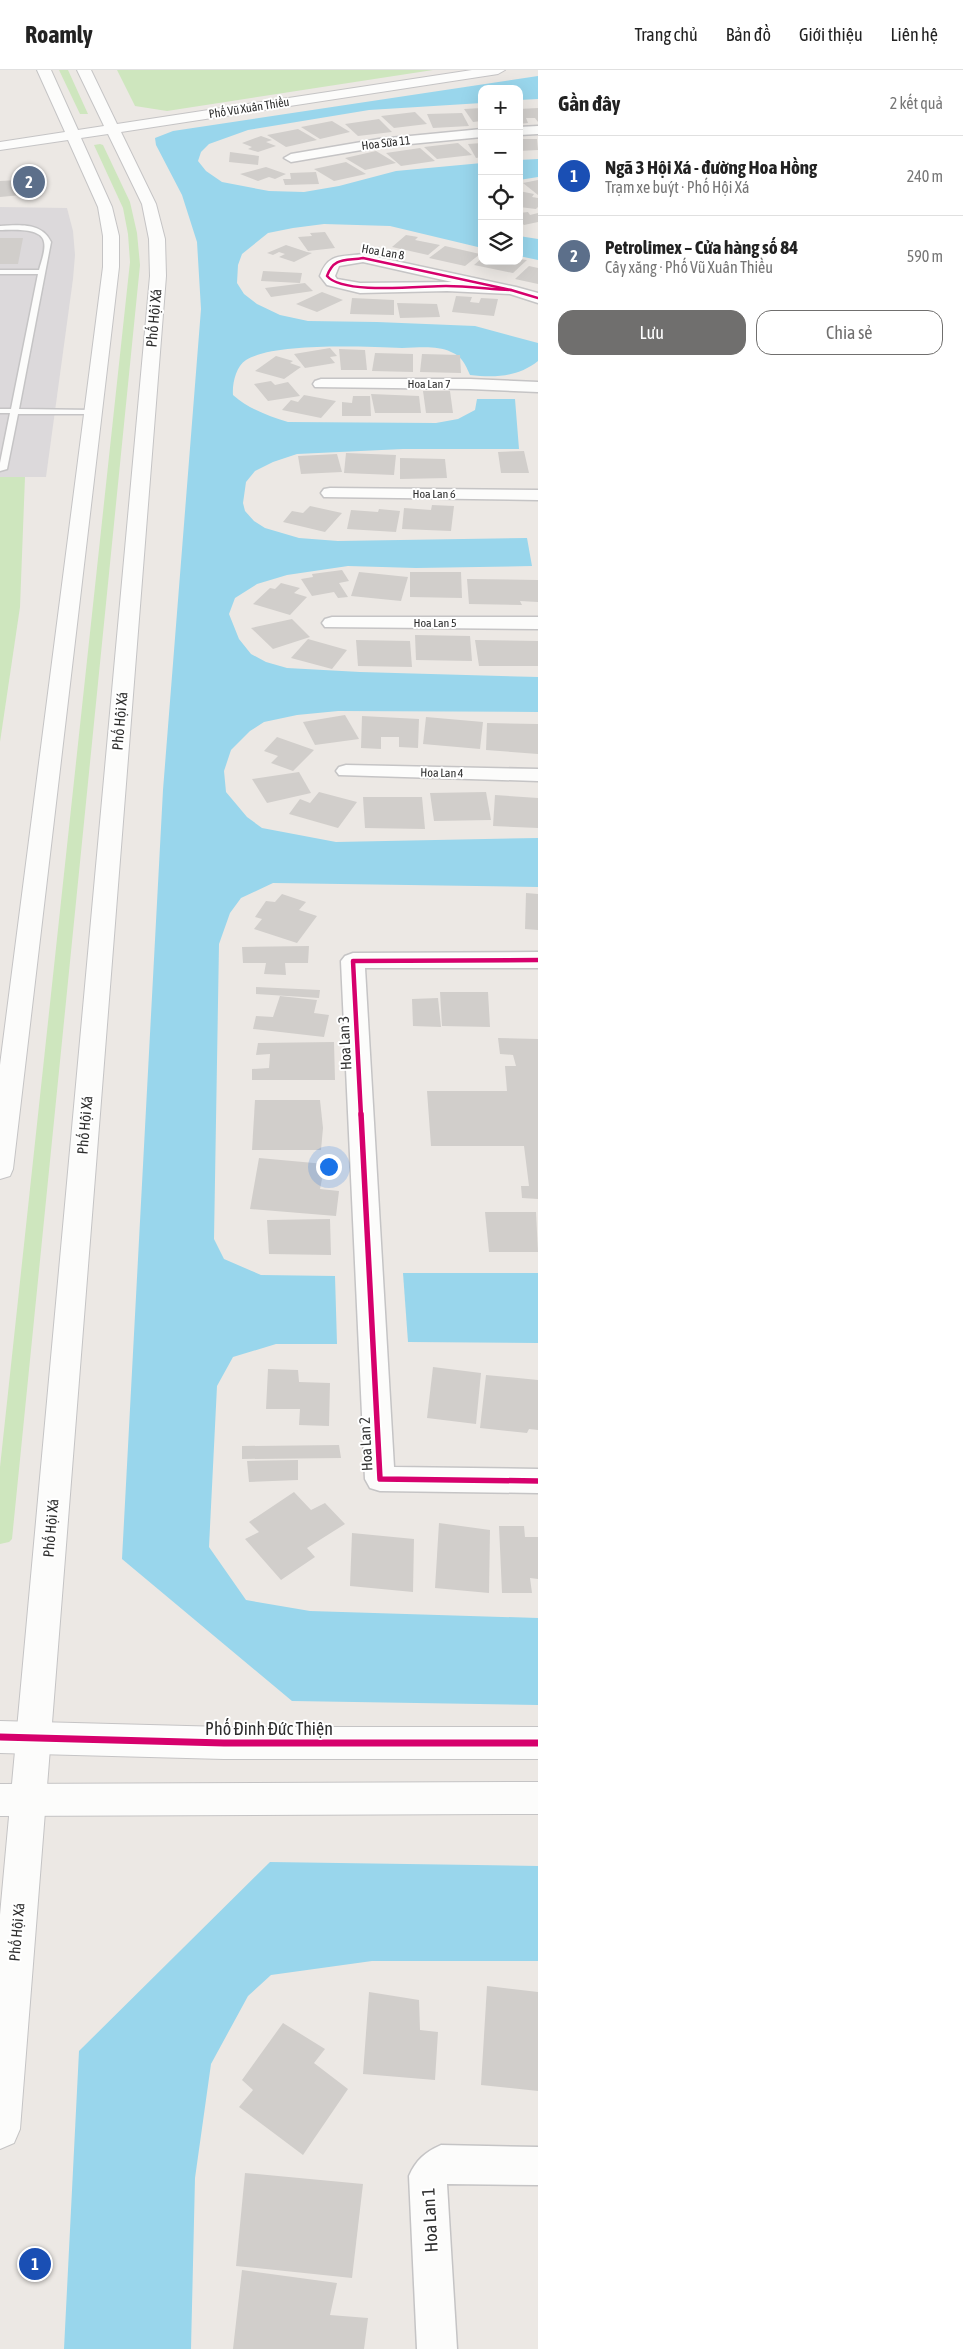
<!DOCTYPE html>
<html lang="vi">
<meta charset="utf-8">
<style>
:root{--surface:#fff;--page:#f6f6f6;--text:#222;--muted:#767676;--line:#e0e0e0;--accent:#706f6e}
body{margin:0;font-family:"Asap Condensed",sans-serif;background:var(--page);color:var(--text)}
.controls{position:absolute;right:15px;top:15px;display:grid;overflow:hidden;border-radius:10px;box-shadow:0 5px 20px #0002}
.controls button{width:45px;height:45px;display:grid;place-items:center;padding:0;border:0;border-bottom:1px solid var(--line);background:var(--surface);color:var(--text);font:25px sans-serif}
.you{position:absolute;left:328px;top:1096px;width:18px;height:18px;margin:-12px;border:4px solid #fff;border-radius:50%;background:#1a73e8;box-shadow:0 0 0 8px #1a73e833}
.badge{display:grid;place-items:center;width:32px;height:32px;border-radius:50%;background:var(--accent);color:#fff;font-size:16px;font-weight:700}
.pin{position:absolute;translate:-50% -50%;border:2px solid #fff;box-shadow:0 1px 5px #0006}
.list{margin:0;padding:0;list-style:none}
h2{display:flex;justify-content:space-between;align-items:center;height:65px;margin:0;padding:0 20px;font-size:21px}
h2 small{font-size:16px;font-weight:400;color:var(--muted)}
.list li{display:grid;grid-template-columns:32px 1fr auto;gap:15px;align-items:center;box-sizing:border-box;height:80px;padding:0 20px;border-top:1px solid var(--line)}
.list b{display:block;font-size:19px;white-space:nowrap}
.list p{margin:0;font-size:16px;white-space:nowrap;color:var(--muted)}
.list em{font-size:16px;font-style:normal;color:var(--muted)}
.actions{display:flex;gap:10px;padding:15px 20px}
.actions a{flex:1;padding:11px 0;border:1px solid var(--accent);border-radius:15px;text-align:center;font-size:18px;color:var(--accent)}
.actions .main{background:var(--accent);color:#fff}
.icon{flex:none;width:28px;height:28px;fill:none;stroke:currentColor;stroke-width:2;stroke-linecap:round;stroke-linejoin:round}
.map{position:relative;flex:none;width:538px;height:2279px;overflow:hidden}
header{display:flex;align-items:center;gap:30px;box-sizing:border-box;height:70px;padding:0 25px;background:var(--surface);border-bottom:1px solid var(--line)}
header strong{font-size:24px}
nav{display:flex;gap:28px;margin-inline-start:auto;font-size:18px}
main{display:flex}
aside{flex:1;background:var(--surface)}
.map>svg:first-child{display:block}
.industrial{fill:#dcd9db}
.green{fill:#cee6be}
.water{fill:#99d6ec}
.building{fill:#d1cecb}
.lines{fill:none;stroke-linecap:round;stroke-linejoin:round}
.service-casing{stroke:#c5c4c5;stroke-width:3}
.minor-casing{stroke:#c5c4c5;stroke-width:3}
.tertiary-casing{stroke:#c5c4c5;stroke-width:2}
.secondary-casing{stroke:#c5c4c5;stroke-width:2}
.service{fill:#fcfcfb;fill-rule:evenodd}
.minor{fill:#fcfcfb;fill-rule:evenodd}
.tertiary{fill:#fcfcfb;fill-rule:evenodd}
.secondary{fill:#fcfcfb;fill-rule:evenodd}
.cycleway-far3-casing{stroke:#fff;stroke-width:4.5}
.cycleway-far2-casing{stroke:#fff;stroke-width:7}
.cycleway-far1-casing{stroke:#fff;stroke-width:9}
.cycleway-casing{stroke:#fff;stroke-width:10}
.cycleway-far3{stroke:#d6006c;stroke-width:2.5}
.cycleway-far2{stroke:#d6006c;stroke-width:4.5}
.cycleway-far1{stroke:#d6006c;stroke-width:5.5}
.cycleway{stroke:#d6006c;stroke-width:7}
.labels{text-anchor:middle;stroke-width:4;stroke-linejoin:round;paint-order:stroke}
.far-street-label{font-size:12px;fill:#2e2e2e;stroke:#fff}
.street-label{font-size:15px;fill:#2e2e2e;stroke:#fff}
.near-street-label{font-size:18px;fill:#2e2e2e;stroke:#fff}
</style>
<header>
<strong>Roamly</strong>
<nav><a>Trang chủ</a><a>Bản đồ</a><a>Giới thiệu</a><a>Liên hệ</a></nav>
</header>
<main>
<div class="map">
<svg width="538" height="2279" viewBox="0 0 538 2279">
<rect width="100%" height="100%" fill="#ece8e4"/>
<polygon class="industrial" points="0,137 67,138 73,161 75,185 73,209 46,407 0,407"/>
<g class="green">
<polygon points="59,0 68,0 88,44 80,44"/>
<polygon points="117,0 433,0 167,41 135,36"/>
<polygon points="100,74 103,75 130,132 137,163 140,195 12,1469 9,1472 0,1474 0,1397 130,192 128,164 123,138 94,75"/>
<polygon points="0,407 25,407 20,537 0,672"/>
</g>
<g class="water">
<path d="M538,6V29L519,30V19H482V33L369,40L248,60L209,74L201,82L198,91L206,101L222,112L269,121L304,122L339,116L396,101L482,93V178L390,156L324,154L293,158L268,163L242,184L238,195L237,213L244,224L257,234L280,245L308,251L377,252L475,256L538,273V291C518,307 495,308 470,305C465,294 462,286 451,282C436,275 418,278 402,278C365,277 276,272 246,290C236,296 232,314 233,325C249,339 268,346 288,352L436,353L458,349L475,340L477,329H515L519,379H403L297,384L273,392L255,401L246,412L243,433L245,441L254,451L265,458L299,468L338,471L527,468L532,496L416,498L348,496L287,505L257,514L235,528L229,544L239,569L251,584L266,592L287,598L360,602L538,607V642L338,641L297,645L264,652L250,661L231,680L224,701L226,722L247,747L262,758L336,772L538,768V817L273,813L241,828L230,843L219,874L214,1169L224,1189L261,1205L335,1206L337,1274H276L233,1287L217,1316L209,1477L246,1530L310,1541L538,1548V1635L292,1631L122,1489L163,720L201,239L197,172L182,125L156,75L155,68L173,61Z"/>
<polygon points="538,89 538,107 519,110 519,90"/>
<polygon points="519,166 538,169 538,190 519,186"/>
<polygon points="403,1203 538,1203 538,1273 408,1272"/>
<polygon points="270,1792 538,1796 538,1891 372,1891 271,1905 248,1926 211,1994 195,2108 191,2279 64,2279 79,1981"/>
</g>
<g class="building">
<polygon points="482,38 482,51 473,52 464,39"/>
<polygon points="538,38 538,52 535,48 526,48 528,53 519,54 519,39"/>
<polygon points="415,42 427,54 394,58 381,46"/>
<polygon points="462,43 469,56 433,58 427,44"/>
<polygon points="379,49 392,62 358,66 345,54"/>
<polygon points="332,51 350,62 320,69 301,57"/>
<polygon points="298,59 317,70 286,77 267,65"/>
<polygon points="261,66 272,70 266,72 276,76 258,82 248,79 252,77 242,73"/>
<polygon points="519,69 537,69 538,80 519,81"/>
<polygon points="458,73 472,85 437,89 424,77"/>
<polygon points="482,73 482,87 476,88 468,74"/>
<polygon points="420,78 435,91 401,96 386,83"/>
<polygon points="376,81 396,93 365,100 345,88"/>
<polygon points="230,82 259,86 258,95 229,92"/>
<polygon points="346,92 366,104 334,111 314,99"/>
<polygon points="266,97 286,104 275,109 269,107 258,111 240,104"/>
<polygon points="316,102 319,114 285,115 283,109 291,109 290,103"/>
<polygon points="36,109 43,123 0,127 0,111"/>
<polygon points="538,110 538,125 523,113"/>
<polygon points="519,121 534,124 532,127 538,128 538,137 536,139 519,137"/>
<polygon points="528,142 530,145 538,143 538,152 524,155 519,150 519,143"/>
<polygon points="325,162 335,178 308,181 298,167 312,166 310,163"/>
<polygon points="406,165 418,167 415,170 440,175 428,185 392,177"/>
<polygon points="0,168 23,168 18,194 0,194"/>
<polygon points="286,175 307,182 312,183 294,192 279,187 285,184 279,182 273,185 267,183"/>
<polygon points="445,176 480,184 465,196 429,188"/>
<polygon points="482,188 482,191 519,191 519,189 527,190 513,203 474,195"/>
<polygon points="529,196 538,198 538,214 515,209"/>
<polygon points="263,201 302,203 300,213 261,211"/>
<polygon points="305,213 313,221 271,227 265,218"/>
<polygon points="322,222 343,230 317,242 296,234"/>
<polygon points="456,226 472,227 470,232 479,233 481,228 498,229 494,246 452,242"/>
<polygon points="352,228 394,230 394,245 350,244"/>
<polygon points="397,233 437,234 440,247 400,248"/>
<polygon points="330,278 337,286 330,287 335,293 305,298 294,284"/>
<polygon points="339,279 365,280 367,300 341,300"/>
<polygon points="375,283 413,284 413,302 372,301"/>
<polygon points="422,284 460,285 461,303 420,302"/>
<polygon points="276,286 293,291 290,293 301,297 284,309 255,301"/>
<polygon points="271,311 275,315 288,312 300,326 268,331 254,314"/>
<polygon points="423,321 450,321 453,343 426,343"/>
<polygon points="371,324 419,326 421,343 375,343"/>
<polygon points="304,325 336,331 321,348 282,340 291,330 298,332"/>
<polygon points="353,326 370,326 371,346 342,346 342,332 352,333"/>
<polygon points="524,381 529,403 501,403 498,382"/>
<polygon points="346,383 396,385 394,405 344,403"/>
<polygon points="337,384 342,402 301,404 298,386"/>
<polygon points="400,388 445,389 447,408 400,409"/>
<polygon points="432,435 454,436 451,461 402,459 404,438 431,440"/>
<polygon points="310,436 342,443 325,462 283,452 292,441 303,443"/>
<polygon points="379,439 400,441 396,462 347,459 351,440 378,442"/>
<polygon points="342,500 349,511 339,513 348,527 338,528 334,522 312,526 301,509 313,507 312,504"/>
<polygon points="359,502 408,507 401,531 351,526"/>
<polygon points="410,502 461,502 462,528 410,527"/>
<polygon points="467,509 538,510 538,532 520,531 522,535 469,534"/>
<polygon points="281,513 300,518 294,523 307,527 290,545 253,534 270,518 275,519"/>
<polygon points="292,549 310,567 273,579 251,558"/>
<polygon points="415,565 470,566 472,591 416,590"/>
<polygon points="308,569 347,580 332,599 291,588"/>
<polygon points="356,570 410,571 412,597 358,596"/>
<polygon points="475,570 538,571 538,596 479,596"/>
<polygon points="345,645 359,669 315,675 303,652"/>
<polygon points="362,646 419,649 418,678 399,677 399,667 381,667 381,679 361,678"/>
<polygon points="426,647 483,652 480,679 423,674"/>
<polygon points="487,653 538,654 538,684 486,680"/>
<polygon points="277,667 314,680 293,701 271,693 278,686 264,681"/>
<polygon points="299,702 311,723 267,733 252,709"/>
<polygon points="319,722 357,732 338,758 289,744 300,729 310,733"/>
<polygon points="486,722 491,750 434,751 430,723"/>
<polygon points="495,725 538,728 538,758 493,756"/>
<polygon points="363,727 422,727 425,759 365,758"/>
<polygon points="526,823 538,824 538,860 525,859"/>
<polygon points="282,824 306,832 299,840 317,846 297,873 254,859 262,849 255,847 266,831 275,832"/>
<polygon points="309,876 308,893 285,893 286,905 264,904 266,893 243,893 242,877"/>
<polygon points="256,917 320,920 319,928 256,924"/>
<polygon points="440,922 488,922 490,957 442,956"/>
<polygon points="280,926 317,930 314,943 329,945 324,967 253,959 256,946 273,947"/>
<polygon points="438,928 441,957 413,956 412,929"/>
<polygon points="498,968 538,969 538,1129 522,1128 521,1116 529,1116 524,1076 431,1076 427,1021 507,1021 505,996 516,996 513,985 500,984"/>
<polygon points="334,972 335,1010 252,1010 252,999 269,998 270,984 256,985 258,973"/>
<polygon points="255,1030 320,1030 323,1058 321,1080 252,1080"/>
<polygon points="259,1088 325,1094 320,1119 339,1121 336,1146 250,1139"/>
<polygon points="485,1142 536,1142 538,1182 489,1182"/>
<polygon points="330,1149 331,1185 269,1184 267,1150"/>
<polygon points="433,1297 481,1303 476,1354 427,1348"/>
<polygon points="268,1299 298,1300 299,1312 330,1313 329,1356 299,1355 300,1339 266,1339"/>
<polygon points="486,1305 538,1310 538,1360 529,1359 527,1363 480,1358"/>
<polygon points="339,1375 341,1388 242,1389 242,1376"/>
<polygon points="298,1390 298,1410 249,1412 247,1391"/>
<polygon points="294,1422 311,1440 325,1433 345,1454 307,1478 315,1487 281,1510 245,1469 259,1462 249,1452"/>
<polygon points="439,1453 490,1460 489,1523 435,1518"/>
<polygon points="499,1456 524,1456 525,1467 538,1467 538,1509 530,1508 532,1523 502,1523"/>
<polygon points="352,1463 414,1469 413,1522 350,1516"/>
<polygon points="487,1916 538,1922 538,2021 481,2015"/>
<polygon points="369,1922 419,1930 420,1960 438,1962 435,2010 363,2004"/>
<polygon points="283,1953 325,1979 314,1993 348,2019 303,2085 239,2037 253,2020 242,2010"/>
<polygon points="245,2103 363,2114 352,2208 236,2196"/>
<polygon points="242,2200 337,2213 330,2245 368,2248 364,2279 233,2279"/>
</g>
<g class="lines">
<g class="service-casing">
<path id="service" d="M0,156C18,155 42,152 51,172L19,339L93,340L97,342L93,344H18L7,399L0,401V393L10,343H0V339H11L38,204H0V200H39C41,192 46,180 44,172C42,157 10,160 0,160Z"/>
</g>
<g class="minor-casing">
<g id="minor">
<polygon points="538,56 538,64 519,65 519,57"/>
<polygon points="482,59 482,67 379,77 291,92 284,88 291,84 379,69"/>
<path d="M363,184L516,217L538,223V233L510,224L447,221L360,223L327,215L320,206C328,183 341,187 363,184ZM363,192L452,212L360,213L337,209L335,206L339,196Z"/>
<polygon points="321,309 470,309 538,312 538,322 470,319 315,317 313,314 315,311"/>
<polygon points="330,418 538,420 538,430 324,427 321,423 324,419"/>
<polygon points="332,547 538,547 538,559 325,557 322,553 325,549"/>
<polygon points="346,695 538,699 538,711 339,705 336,701 339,697"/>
<polygon points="538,882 538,898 365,898 394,1397 538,1399 538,1423 380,1421 370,1418 365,1409 341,891 345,886 353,883"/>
<path d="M441,2075L538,2077V2115L447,2114L457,2279H417L409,2106C416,2090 425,2082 441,2075Z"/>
</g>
</g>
<g class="tertiary-casing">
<g id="tertiary">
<polygon points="0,1651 224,1657 538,1657 538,1689 224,1689 0,1683"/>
<polygon points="538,1712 538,1744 0,1746 0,1714"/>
</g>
</g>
<g class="secondary-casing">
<polygon id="secondary" points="37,0 51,0 78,60 104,56 77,0 91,0 117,54 472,0 505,0 498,4 121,62 156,134 165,169 166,206 20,2059 14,2073 0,2079 0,1845 150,206 149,169 142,134 108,64 81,68 112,137 119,166 119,197 13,1099 10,1106 0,1109 0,995 103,197 103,166 98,137 68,70 0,80 0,72 65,62"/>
</g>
<use href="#service" class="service"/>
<use href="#minor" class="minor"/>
<use href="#tertiary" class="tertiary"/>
<use href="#secondary" class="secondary"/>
<g class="cycleway-far3-casing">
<g id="cycleway-far3">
<path d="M363,188L511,220C489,219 468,216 446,216C420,216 343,225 327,206C334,187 345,191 363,188Z"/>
<polyline points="511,220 538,228"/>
</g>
</g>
<g class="cycleway-far2-casing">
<polyline id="cycleway-far2" points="361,1046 353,891 538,890"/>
</g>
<g class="cycleway-far1-casing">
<polyline id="cycleway-far1" points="361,1044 380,1409 538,1411"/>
</g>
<g class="cycleway-casing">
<polyline id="cycleway" points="0,1667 224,1673 538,1673"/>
</g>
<use href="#cycleway-far3" class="cycleway-far3"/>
<use href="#cycleway-far2" class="cycleway-far2"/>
<use href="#cycleway-far1" class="cycleway-far1"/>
<use href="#cycleway" class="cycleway"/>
</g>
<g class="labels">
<g class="far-street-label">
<text transform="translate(249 38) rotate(-9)" y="4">Phố Vũ Xuân Thiều</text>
<text transform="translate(386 73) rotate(-7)" y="4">Hoa Sữa 11</text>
<text transform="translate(383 182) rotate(10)" y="4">Hoa Lan 8</text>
<text x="429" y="318">Hoa Lan 7</text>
<text x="434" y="428">Hoa Lan 6</text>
<text x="435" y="557">Hoa Lan 5</text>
<text transform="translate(442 703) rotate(1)" y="4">Hoa Lan 4</text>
</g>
<g class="street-label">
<text transform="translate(154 248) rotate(-85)" y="5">Phố Hội Xá</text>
<text transform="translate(120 651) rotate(-85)" y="5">Phố Hội Xá</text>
<text transform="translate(345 973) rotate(-93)" y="5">Hoa Lan 3</text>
<text transform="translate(85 1055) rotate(-85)" y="5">Phố Hội Xá</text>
<text transform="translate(366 1374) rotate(-93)" y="5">Hoa Lan 2</text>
<text transform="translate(51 1458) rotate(-85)" y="5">Phố Hội Xá</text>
<text transform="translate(17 1862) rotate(-85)" y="5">Phố Hội Xá</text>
</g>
<g class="near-street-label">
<text x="269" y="1665">Phố Đinh Đức Thiện</text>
<text transform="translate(430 2150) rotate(-93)" y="6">Hoa Lan 1</text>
</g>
</g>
</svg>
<div class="controls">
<button>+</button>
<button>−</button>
<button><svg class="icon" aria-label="locate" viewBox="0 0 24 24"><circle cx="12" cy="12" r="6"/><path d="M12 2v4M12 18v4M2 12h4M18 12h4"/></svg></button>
<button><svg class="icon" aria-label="layers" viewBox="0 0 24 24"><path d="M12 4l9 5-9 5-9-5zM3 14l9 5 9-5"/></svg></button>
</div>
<div class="you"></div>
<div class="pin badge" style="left:35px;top:2194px;background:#1a4fb4">1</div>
<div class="pin badge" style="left:29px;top:112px;background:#5c6f8a">2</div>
</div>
<aside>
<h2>Gần đây<small>2 kết quả</small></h2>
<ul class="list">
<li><span class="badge" style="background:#1a4fb4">1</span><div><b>Ngã 3 Hội Xá - đường Hoa Hồng</b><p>Trạm xe buýt · Phố Hội Xá</p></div><em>240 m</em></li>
<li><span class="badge" style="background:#5c6f8a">2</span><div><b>Petrolimex – Cửa hàng số 84</b><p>Cây xăng · Phố Vũ Xuân Thiều</p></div><em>590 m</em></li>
</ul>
<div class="actions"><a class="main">Lưu</a><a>Chia sẻ</a></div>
</aside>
</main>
